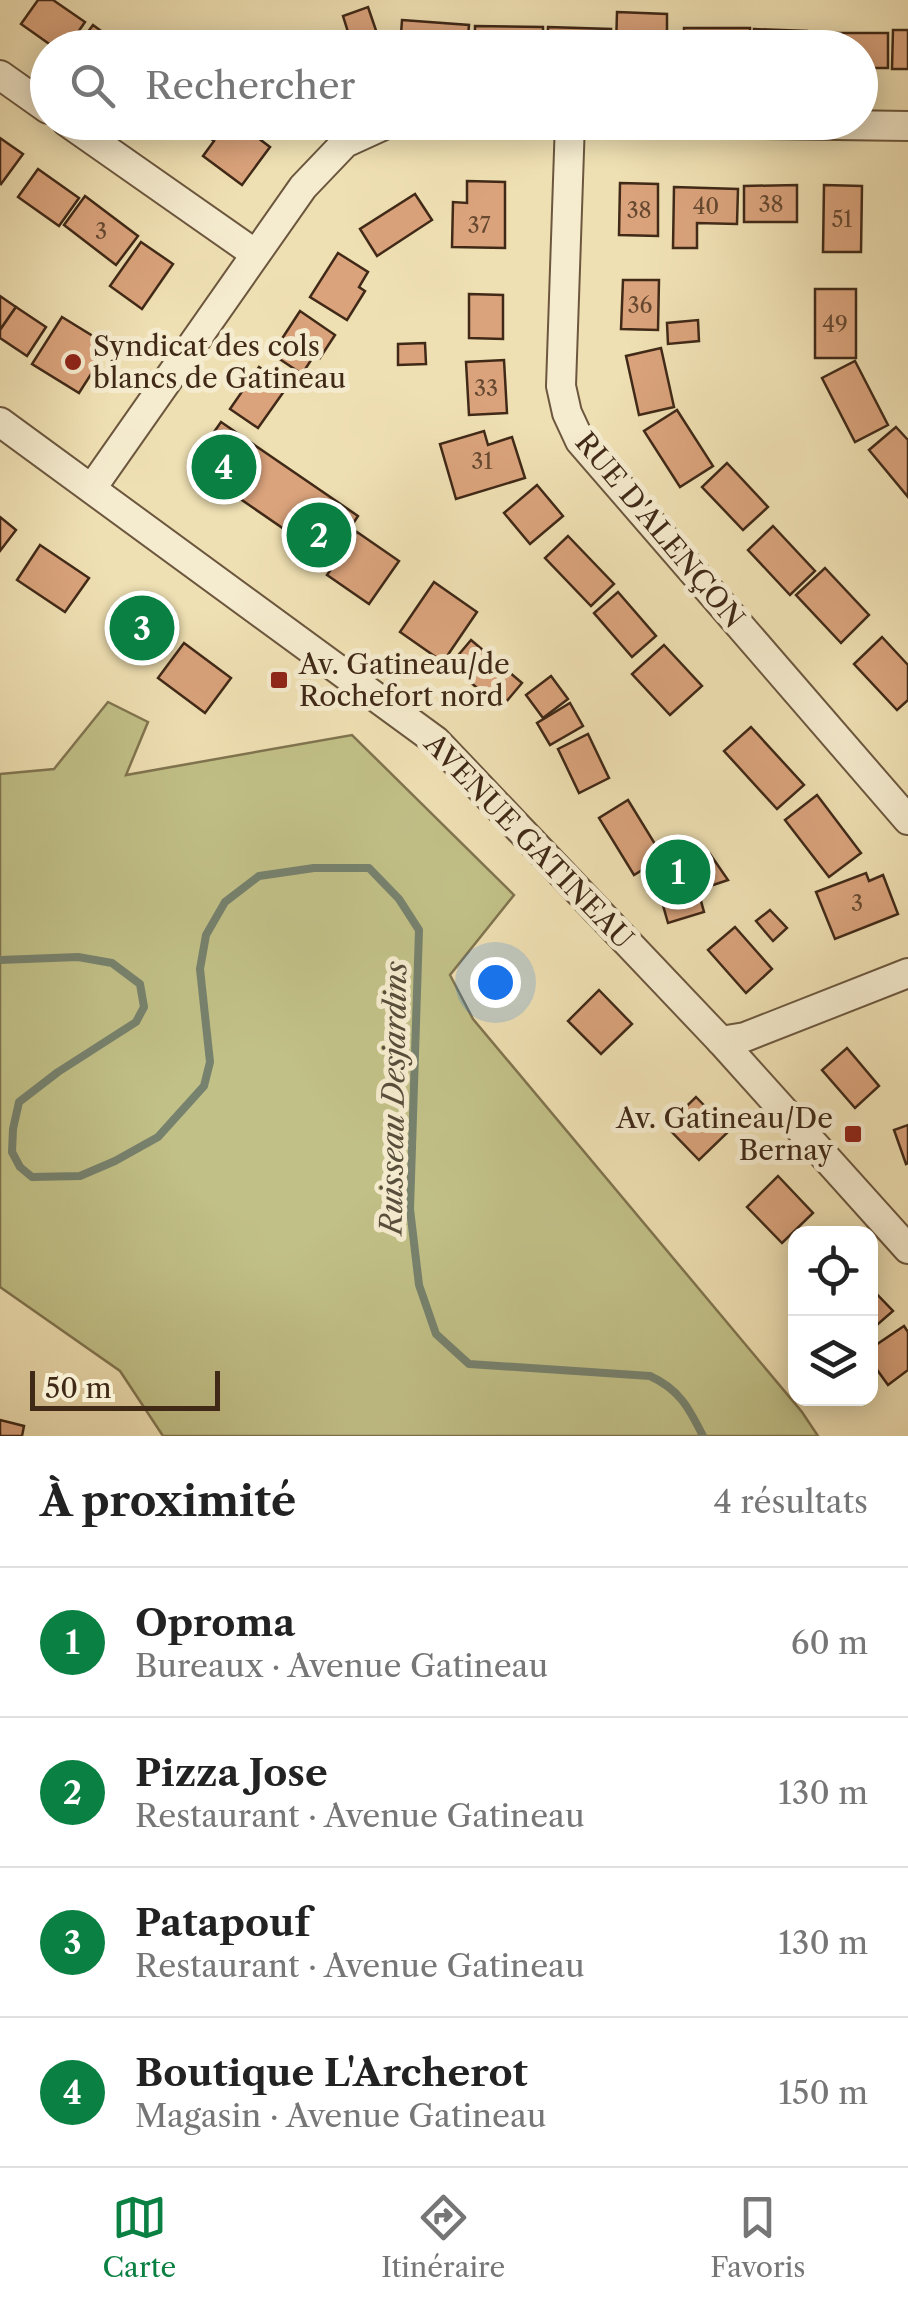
<!DOCTYPE html>
<html lang="fr">
<meta charset="utf-8">
<style>
:root{--surface:#fff;--page:#f2f2f2;--text:#222;--muted:#767676;--line:#e0e0e0;--accent:#0b8043}
body{margin:0;font-family:"Libre Caslon Text",serif;background:var(--page);color:var(--text)}
.controls{position:absolute;right:30px;bottom:30px;display:grid;overflow:hidden;border-radius:20px;box-shadow:0 5px 25px #0003}
.controls button{width:90px;height:90px;display:grid;place-items:center;padding:0;border:0;border-bottom:2px solid var(--line);background:var(--surface);color:var(--text);font:50px sans-serif}
.scale{position:absolute;left:30px;bottom:25px;width:190px;box-sizing:border-box;padding-left:10px;border:5px solid #402917;border-top:0;font-size:28px;line-height:35px;white-space:nowrap;color:#402917;-webkit-text-stroke:8px #f5ebce;paint-order:stroke}
.you{position:absolute;left:495px;top:982px;width:35px;height:35px;margin:-25px;border:8px solid #fff;border-radius:50%;background:#1a73e8;box-shadow:0 0 0 15px #1a73e833}
.badge{display:grid;place-items:center;width:65px;height:65px;border-radius:50%;background:var(--accent);color:#fff;font-size:32px;font-weight:700}
.pin{position:absolute;translate:-50% -50%;border:5px solid #fff;box-shadow:0 2px 10px #0006}
.list{margin:0;padding:0;list-style:none}
h2{display:flex;justify-content:space-between;align-items:center;height:130px;margin:0;padding:0 40px;font-size:42px}
h2 small{font-size:32px;font-weight:400;color:var(--muted)}
.list li{display:grid;grid-template-columns:65px 1fr auto;gap:30px;align-items:center;box-sizing:border-box;height:150px;padding:0 40px;border-top:2px solid var(--line)}
.list b{display:block;font-size:38px;white-space:nowrap}
.list p{margin:0;font-size:32px;white-space:nowrap;color:var(--muted)}
.list em{font-size:32px;font-style:normal;color:var(--muted)}
.icon{flex:none;width:55px;height:55px;fill:none;stroke:currentColor;stroke-width:2;stroke-linecap:round;stroke-linejoin:round}
.map{position:relative;flex:none;width:908px;height:1436px;overflow:hidden}
.search{position:absolute;background:var(--surface);box-shadow:0 5px 25px #0003;left:30px;right:30px;top:30px;height:110px;display:flex;align-items:center;gap:25px;box-sizing:border-box;padding:0 35px;border-radius:55px;color:var(--muted);font-size:38px}
.sheet{height:730px;background:var(--surface)}
nav{display:flex;justify-content:space-around;align-items:center;box-sizing:border-box;height:140px;border-top:2px solid var(--line);background:var(--surface);font-size:28px;color:var(--muted)}
nav a{display:grid;justify-items:center;gap:5px}
nav .on{color:var(--accent)}
.map>svg:first-child{display:block}
.green{fill:#c1c087;stroke:#80744f;stroke-width:2.5}
.lines{fill:none;stroke-linecap:round;stroke-linejoin:round}
.stream{stroke:#77826e;stroke-width:8}
.building{fill:#daa37c;stroke:#402917;stroke-width:2.5}
.minor-casing{stroke:#6c573e;stroke-width:32}
.minor{stroke:#f5ebce;stroke-width:28}
.poi-dot{fill:#8f2418;stroke:#f5ebce;stroke-width:4}
.labels{text-anchor:middle;stroke-width:10;stroke-linejoin:round;paint-order:stroke}
.number-label{font-size:22px;fill:#664830}
.poi-label{font-size:28px;fill:#402917;stroke:#f5ebce;text-anchor:start}
.street-label{font-size:28px;fill:#402917;stroke:#f5ebce}
.water-label{font-size:30px;font-style:italic;fill:#574e3b;stroke:#f5ebce}
</style>
<div class="map">
<svg width="908" height="1436" viewBox="0 0 908 1436">
<rect width="100%" height="100%" fill="#efe0b3"/>
<filter id="stains"><feTurbulence type="fractalNoise" baseFrequency=".002" numOctaves="4"/><feColorMatrix values="0 0 0 0 .2 0 0 0 0 .09 0 0 0 0 .02 0 0 0 .5 -.17"/></filter>
<radialGradient id="worn" r=".72"><stop offset=".6" stop-color="#630" stop-opacity="0"/><stop offset="1" stop-color="#630" stop-opacity=".3"/></radialGradient>
<polygon class="green" points="108,702 148,722 126,775 352,735 514,895 450,975 473,1019 802,1412 818,1436 163,1436 120,1371 0,1287 0,774 54,769"/>
<g class="lines">
<path class="stream" d="M0,960L78,957L112,963L140,984L144,1007L136,1022L58,1072L19,1102L13,1129L12,1152L20,1167L32,1177L80,1176L115,1161L158,1137L204,1086L210,1062L200,969L206,935L225,902L259,876L314,868H369L399,899L419,930L410,1209L419,1285L436,1334L469,1364L650,1376C679,1389 689,1408 703,1436"/>
</g>
<g class="building">
<polygon points="38,0 53,0 85,22 67,48 55,48 21,24"/>
<polygon points="368,7 382,48 326,48 324,41 348,32 343,16"/>
<polygon points="617,12 667,14 667,48 616,48"/>
<polygon points="402,20 469,25 467,48 400,48"/>
<polygon points="93,25 124,48 76,48"/>
<polygon points="475,26 543,27 543,48 475,48"/>
<polygon points="548,27 611,29 611,48 547,48"/>
<rect x="684" y="28" width="66" height="20"/>
<polygon points="754,29 807,31 807,48 754,48"/>
<polygon points="893,30 908,30 908,69 892,69"/>
<polygon points="822,33 888,33 888,68 860,68 860,48 822,48"/>
<polygon points="209,122 237,122 270,147 242,185 203,156 214,141 202,132"/>
<polygon points="0,138 23,154 1,184 0,183"/>
<polygon points="38,169 79,198 59,226 18,197"/>
<polygon points="467,181 505,182 505,248 452,247 453,202 467,203"/>
<polygon points="620,183 658,184 658,236 619,235"/>
<polygon points="797,185 797,222 744,222 744,186"/>
<polygon points="824,185 862,186 861,252 823,252"/>
<polygon points="674,187 738,189 737,224 697,223 697,248 673,248"/>
<polygon points="415,194 432,220 377,256 360,229"/>
<polygon points="85,196 138,236 116,265 64,225"/>
<polygon points="141,242 173,264 142,309 110,286"/>
<polygon points="338,253 368,272 359,287 365,291 347,320 310,297"/>
<polygon points="623,280 659,280 658,330 621,329"/>
<rect x="815" y="289" width="41" height="69"/>
<polygon points="469,294 503,295 503,339 469,338"/>
<polygon points="0,296 16,307 0,330"/>
<polygon points="16,307 46,327 27,356 0,338 0,330"/>
<polygon points="300,311 335,335 320,358 315,354 302,374 272,354"/>
<polygon points="62,317 109,346 79,393 32,364"/>
<polygon points="698,320 699,341 668,344 667,323"/>
<polygon points="425,343 426,364 398,365 398,344"/>
<polygon points="661,348 674,407 639,415 626,356"/>
<polygon points="504,360 507,413 469,415 466,362"/>
<polygon points="855,361 888,425 855,442 822,378"/>
<polygon points="259,367 287,387 258,428 230,409"/>
<polygon points="677,410 713,466 680,487 644,431"/>
<polygon points="221,422 358,516 329,560 191,465"/>
<polygon points="896,427 908,440 908,497 869,450"/>
<polygon points="484,431 488,445 512,437 525,478 456,499 440,444"/>
<polygon points="727,463 768,507 743,530 702,487"/>
<polygon points="537,485 563,516 530,544 504,513"/>
<polygon points="0,517 16,530 0,551"/>
<polygon points="773,526 815,571 790,595 748,550"/>
<polygon points="357,532 399,561 369,604 327,575"/>
<polygon points="568,536 614,584 591,606 545,558"/>
<polygon points="40,545 89,578 65,612 17,580"/>
<polygon points="825,568 869,615 841,643 796,595"/>
<polygon points="434,582 477,612 443,662 400,632"/>
<polygon points="618,592 656,636 632,657 594,613"/>
<polygon points="143,604 164,621 141,652 120,636"/>
<polygon points="882,637 908,665 908,700 897,710 854,664"/>
<polygon points="471,640 522,683 501,708 450,665"/>
<polygon points="184,643 231,678 205,713 158,678"/>
<polygon points="664,645 702,686 670,715 632,674"/>
<polygon points="551,676 568,699 543,718 526,695"/>
<polygon points="570,703 583,726 550,745 537,723"/>
<polygon points="751,727 804,785 777,809 724,751"/>
<polygon points="588,734 609,778 579,793 558,749"/>
<polygon points="817,795 861,853 829,877 785,820"/>
<polygon points="628,800 663,857 634,875 599,818"/>
<polygon points="710,854 728,880 698,890 704,912 668,923 653,870"/>
<polygon points="866,873 869,881 883,875 898,914 835,939 816,892"/>
<polygon points="770,910 787,928 773,941 756,921"/>
<polygon points="735,927 772,969 746,993 708,950"/>
<polygon points="599,990 632,1024 601,1054 568,1021"/>
<polygon points="847,1048 879,1086 855,1108 822,1070"/>
<polygon points="696,1097 729,1131 699,1160 666,1126"/>
<polygon points="908,1125 908,1163 906,1164 894,1130"/>
<polygon points="778,1176 813,1213 782,1243 747,1207"/>
<polygon points="870,1287 893,1311 870,1331"/>
<polygon points="904,1326 908,1332 908,1370 888,1385 870,1360 870,1349"/>
<polygon points="0,1420 24,1426 22,1436 0,1436"/>
</g>
<g class="lines">
<g class="minor-casing">
<g id="minor">
<polyline points="0,75 48,109"/>
<polyline points="67,122 254,253"/>
<polyline points="570,122 561,386 567,413 580,441 908,820"/>
<polyline points="633,122 908,126"/>
<polyline points="0,422 436,741 721,1041 908,1249"/>
<polyline points="92,488 303,187 345,143 391,122"/>
<polyline points="721,1041 745,1037 908,973"/>
</g>
</g>
<use href="#minor" class="minor"/>
</g>
<g class="poi-dot">
<circle cx="73" cy="362" r="10"/>
<rect x="269" y="670" width="20" height="20" rx="5"/>
<rect x="843" y="1124" width="20" height="20" rx="5"/>
</g>
<g class="labels">
<g class="number-label">
<text x="771" y="212">38</text>
<text x="706" y="214">40</text>
<text x="639" y="218">38</text>
<text x="842" y="227">51</text>
<text x="479" y="233">37</text>
<text x="101" y="239">3</text>
<text x="640" y="313">36</text>
<text x="835" y="332">49</text>
<text x="486" y="396">33</text>
<text x="482" y="469">31</text>
<text x="857" y="911">3</text>
</g>
<g class="poi-label">
<text x="93" y="356">Syndicat des cols<tspan x="93" dy="32">blancs de Gatineau</tspan></text>
<text x="299" y="674">Av. Gatineau/de<tspan x="299" dy="32">Rochefort nord</tspan></text>
<text x="833" y="1128" text-anchor="end">Av. Gatineau/De<tspan x="833" dy="32">Bernay</tspan></text>
</g>
<g class="street-label">
<text transform="translate(660 530) rotate(50)" y="10">RUE D'ALENÇON</text>
<text transform="translate(529 841) rotate(46)" y="10">AVENUE GATINEAU</text>
</g>
<g class="water-label">
<text transform="translate(394 1098) rotate(-89)" y="10">Ruisseau Desjardins</text>
</g>
</g>
<rect width="100%" height="100%" filter="url(#stains)"/>
<rect width="100%" height="100%" fill="url(#worn)"/>
</svg>
<div class="controls">
<button><svg class="icon" aria-label="locate" viewBox="0 0 24 24"><circle cx="12" cy="12" r="6"/><path d="M12 2v4M12 18v4M2 12h4M18 12h4"/></svg></button>
<button><svg class="icon" aria-label="layers" viewBox="0 0 24 24"><path d="M12 4l9 5-9 5-9-5zM3 14l9 5 9-5"/></svg></button>
</div>
<div class="scale">50 m</div>
<div class="you"></div>
<div class="pin badge" style="left:678px;top:872px">1</div>
<div class="pin badge" style="left:319px;top:535px">2</div>
<div class="pin badge" style="left:142px;top:628px">3</div>
<div class="pin badge" style="left:224px;top:467px">4</div>
<div class="search"><svg class="icon" aria-label="search" viewBox="0 0 24 24"><circle cx="10" cy="10" r="6"/><path d="M15 15l6 6"/></svg>Rechercher</div>
</div>
<section class="sheet">
<h2>À proximité<small>4 résultats</small></h2>
<ul class="list">
<li><span class="badge">1</span><div><b>Oproma</b><p>Bureaux · Avenue Gatineau</p></div><em>60 m</em></li>
<li><span class="badge">2</span><div><b>Pizza Jose</b><p>Restaurant · Avenue Gatineau</p></div><em>130 m</em></li>
<li><span class="badge">3</span><div><b>Patapouf</b><p>Restaurant · Avenue Gatineau</p></div><em>130 m</em></li>
<li><span class="badge">4</span><div><b>Boutique L'Archerot</b><p>Magasin · Avenue Gatineau</p></div><em>150 m</em></li>
</ul>
</section>
<nav>
<a class="on"><svg class="icon" aria-label="map" viewBox="0 0 24 24"><path d="M3 6l6-2 6 2 6-2v14l-6 2-6-2-6 2zM9 4v14M15 6v14"/></svg>Carte</a>
<a><svg class="icon" aria-label="directions" viewBox="0 0 24 24"><path d="M12 3l9 9-9 9-9-9zM9 14v-3h6M13 9l2 2-2 2"/></svg>Itinéraire</a>
<a><svg class="icon" aria-label="saved" viewBox="0 0 24 24"><path d="M7 4h10v16l-5-4-5 4z"/></svg>Favoris</a>
</nav>
